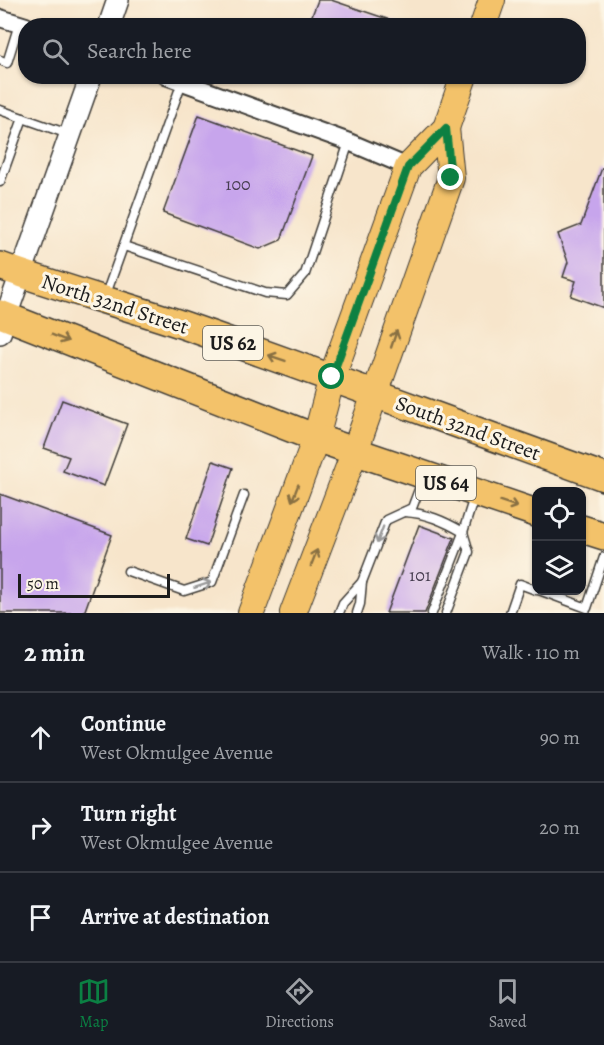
<!DOCTYPE html>
<meta charset="utf-8">
<style>
:root{--surface:#171b24;--page:#242831;--text:#f1f3f6;--muted:#9ea1a6;--line:#363941;--accent:#0b8043}
body{margin:0;font-family:Alegreya,serif;background:var(--page);color:var(--text)}
.controls{position:absolute;right:18px;bottom:18px;display:grid;overflow:hidden;border-radius:12px;box-shadow:0 2px 4px #0004}
.controls button{width:54px;height:54px;display:grid;place-items:center;padding:0;border:0;border-bottom:2px solid var(--line);background:var(--surface);color:var(--text);font:30px sans-serif}
.scale{position:absolute;left:18px;bottom:15px;width:152px;box-sizing:border-box;padding-left:6px;border:3px solid #1c1c1c;border-top:0;font-size:16px;line-height:21px;white-space:nowrap;color:#1c1c1c;-webkit-text-stroke:4px #fcf5e5;paint-order:stroke}
.stop{position:absolute;width:18px;height:18px;margin:-14px;border:4px solid #0b8043;border-radius:50%;background:#fff}
.stop.end{background:#0b8043;border-color:#fff;box-shadow:0 2px 6px #0008}
.list{margin:0;padding:0;list-style:none}
h2{display:flex;justify-content:space-between;align-items:center;height:78px;margin:0;padding:0 24px;font-size:26px}
h2 small{font-size:20px;font-weight:400;color:var(--muted)}
.list li{display:grid;grid-template-columns:39px 1fr auto;gap:18px;align-items:center;box-sizing:border-box;height:90px;padding:0 24px;border-top:2px solid var(--line)}
.list b{display:block;font-size:22px;white-space:nowrap}
.list p{margin:0;font-size:20px;white-space:nowrap;color:var(--muted)}
.list em{font-size:20px;font-style:normal;color:var(--muted)}
.icon{flex:none;width:33px;height:33px;fill:none;stroke:currentColor;stroke-width:2;stroke-linecap:round;stroke-linejoin:round}
.map{position:relative;flex:none;width:604px;height:613px;overflow:hidden}
.search{position:absolute;background:var(--surface);box-shadow:0 2px 4px #0004;left:18px;right:18px;top:18px;height:66px;display:flex;align-items:center;gap:15px;box-sizing:border-box;padding:0 21px;border-radius:24px;color:var(--muted);font-size:22px}
.sheet{height:348px;background:var(--surface)}
nav{display:flex;justify-content:space-around;align-items:center;box-sizing:border-box;height:84px;border-top:2px solid var(--line);background:var(--surface);font-size:16px;color:var(--muted)}
nav a{display:grid;justify-items:center;gap:3px}
nav .on{color:var(--accent)}
.map>svg:first-child{display:block}
.building{fill:#c7a5ec}
.lines{fill:none;stroke-linecap:round;stroke-linejoin:round}
.service-casing{stroke:#3d3a36;stroke-width:11}
.minor-casing{stroke:#3d3a36;stroke-width:20}
.tertiary-casing{stroke:#3d3a36;stroke-width:24}
.primary-casing{stroke:#3d3a36;stroke-width:28}
.trunk-casing{stroke:#3d3a36;stroke-width:30}
.service{stroke:#fff;stroke-width:8}
.minor{stroke:#fff;stroke-width:16}
.tertiary{stroke:#fff;stroke-width:21}
.primary{stroke:#f3c26a;stroke-width:26}
.trunk{stroke:#f3c26a;stroke-width:27}
.oneway{stroke:#886f43}
.oneway2{stroke:#999}
.route{stroke:#0b8043;stroke-width:8}
.labels{text-anchor:middle;stroke-width:6;stroke-linejoin:round;paint-order:stroke}
.number-label{font-size:18px;fill:#473e50}
.shield{fill:#fcf5e5;stroke:#5f5d58;stroke-width:1.5}
.shield-label{font-size:20px;font-weight:bold;fill:#1c1c1c}
.street-label{font-size:21px;fill:#1c1c1c;stroke:#fcf5e5}
</style>
<div class="map">
<svg width="604" height="613" viewBox="0 0 604 613">
<rect width="100%" height="100%" fill="#fcf5e5"/>
<filter id="ink" filterUnits="userSpaceOnUse"><feTurbulence type="fractalNoise" baseFrequency=".0167" numOctaves="2"/><feDisplacementMap in="SourceGraphic" scale="12" xChannelSelector="R" yChannelSelector="G"/><feConvolveMatrix kernelMatrix="1 2 1 2 8 2 1 2 1" color-interpolation-filters="sRGB"/></filter>
<filter id="wash" filterUnits="userSpaceOnUse"><feTurbulence type="fractalNoise" baseFrequency=".008" numOctaves="4" result="noise"/><feDisplacementMap in="SourceGraphic" scale="24" xChannelSelector="R" yChannelSelector="G"/><feGaussianBlur stdDeviation="1.35" result="paint"/><feColorMatrix in="noise" values="0 0 0 0 0 0 0 0 0 0 0 0 0 0 0 0 0 1.4 0 .05"/><feComposite in="paint" operator="in"/></filter>
<g filter="url(#wash)">
<rect width="100%" height="100%" fill="#f7e5cb"/>
<g id="blocks">
<g class="building">
<polygon points="318,0 331,0 399,23 398,26 308,26"/>
<polygon points="199,115 312,156 281,240 260,249 163,213"/>
<polygon points="602,168 604,169 604,308 571,296 576,281 563,277 568,262 558,234 581,225"/>
<polygon points="62,400 127,424 104,486 63,471 69,457 44,448"/>
<polygon points="213,461 233,468 207,546 186,539"/>
<polygon points="0,494 112,535 84,613 0,613"/>
<polygon points="419,525 454,538 425,613 386,613"/>
</g>
</g>
</g>
<g filter="url(#ink)">
<use href="#blocks" fill-opacity="0" stroke="#3d3a36" stroke-width="1.5"/>
<g class="lines">
<g class="service-casing">
<g id="service">
<polyline points="0,60 7,63 19,24"/>
<polyline points="0,110 71,135"/>
<polyline points="0,182 23,118"/>
<polyline points="124,246 265,293 287,295 305,274 349,142"/>
<polyline points="105,297 182,82"/>
<path d="M404,512C426,513 444,521 463,532"/>
<polyline points="128,571 184,591 212,582 244,495"/>
<polyline points="539,590 587,608 604,557"/>
<polyline points="339,613 343,603 362,582 386,520 412,508 423,479"/>
<polyline points="357,613 360,604 362,582"/>
<polyline points="432,613 463,533"/>
<polyline points="446,613 469,552 463,532 475,494"/>
<polyline points="510,613 520,584 536,590"/>
</g>
</g>
<g class="minor-casing">
<g id="minor">
<polyline points="0,18 26,26"/>
<polyline points="166,76 349,142 408,167"/>
</g>
</g>
<g class="tertiary-casing">
<g id="tertiary">
<polyline points="109,26 118,0"/>
<polyline points="0,333 91,76"/>
</g>
</g>
<g class="primary-casing">
<g id="primary">
<polyline points="483,26 492,0"/>
<polyline points="251,613 316,438 332,377 408,167 446,128 464,76"/>
<polyline points="293,613 355,451 451,178 446,128"/>
</g>
</g>
<g class="trunk-casing">
<g id="trunk">
<path d="M0,266C61,288 124,305 186,326C326,375 464,427 604,477"/>
<polyline points="0,314 316,438 536,513"/>
<polyline points="582,529 604,536"/>
</g>
</g>
<use href="#service" class="service"/>
<use href="#minor" class="minor"/>
<use href="#tertiary" class="tertiary"/>
<use href="#primary" class="primary"/>
<use href="#trunk" class="trunk"/>
</g>
<defs><path id="oneway-shaft" d="M-6 0H5M1.5-3L5.5 0L1.5 3" fill="none" stroke-width="1.6" stroke-linecap="round" stroke-linejoin="round" transform="scale(1.5)"/></defs>
<g class="oneway">
<use href="#oneway-shaft" transform="translate(60 338) rotate(22)"/>
<use href="#oneway-shaft" transform="translate(394 339) rotate(-71)"/>
<use href="#oneway-shaft" transform="translate(277 358) rotate(-161)"/>
<use href="#oneway-shaft" transform="translate(295 493) rotate(111)"/>
<use href="#oneway-shaft" transform="translate(509 504) rotate(19)"/>
<use href="#oneway-shaft" transform="translate(314 558) rotate(-69)"/>
</g>
<g class="oneway2">
<use href="#oneway-shaft" transform="translate(380 535) rotate(111)"/>
<use href="#oneway-shaft" transform="translate(203 585) rotate(-18)"/>
</g>
</g>
<g class="lines" filter="url(#ink)">
<polyline class="route" points="332,377 408,167 446,128 451,178"/>
</g>
<g class="labels">
<g class="number-label">
<text x="238" y="190">100</text>
<text x="420" y="581">101</text>
</g>
<g class="shield">
<rect x="203" y="326" width="60" height="34" rx="4.5"/>
<rect x="416" y="466" width="60" height="34" rx="4.5"/>
</g>
<g class="shield-label">
<text x="233" y="350">US 62</text>
<text x="446" y="490">US 64</text>
</g>
<g class="street-label">
<text transform="translate(115 304) rotate(18)" y="7">North 32nd Street</text>
<text transform="translate(468 428) rotate(20)" y="7">South 32nd Street</text>
</g>
</g>
</svg>
<div class="controls">
<button><svg class="icon" aria-label="locate" viewBox="0 0 24 24"><circle cx="12" cy="12" r="6"/><path d="M12 2v4M12 18v4M2 12h4M18 12h4"/></svg></button>
<button><svg class="icon" aria-label="layers" viewBox="0 0 24 24"><path d="M12 4l9 5-9 5-9-5zM3 14l9 5 9-5"/></svg></button>
</div>
<div class="scale">50 m</div>
<div class="stop" style="left:332px;top:377px"></div>
<div class="stop end" style="left:451px;top:178px"></div>
<div class="search"><svg class="icon" aria-label="search" viewBox="0 0 24 24"><circle cx="10" cy="10" r="6"/><path d="M15 15l6 6"/></svg>Search here</div>
</div>
<section class="sheet">
<h2>2 min<small>Walk · 110 m</small></h2>
<ul class="list">
<li><svg class="icon" aria-label="ahead" viewBox="0 0 24 24"><path d="M12 20V5M6 11l6-6 6 6"/></svg><div><b>Continue</b><p>West Okmulgee Avenue</p></div><em>90 m</em></li>
<li><svg class="icon" aria-label="right" viewBox="0 0 24 24"><path d="M7 20v-9h11M14 6l5 5-5 5"/></svg><div><b>Turn right</b><p>West Okmulgee Avenue</p></div><em>20 m</em></li>
<li><svg class="icon" aria-label="arrive" viewBox="0 0 24 24"><path d="M6 21V4h12l-3 4 3 4H6"/></svg><div><b>Arrive at destination</b></div></li>
</ul>
</section>
<nav>
<a class="on"><svg class="icon" aria-label="map" viewBox="0 0 24 24"><path d="M3 6l6-2 6 2 6-2v14l-6 2-6-2-6 2zM9 4v14M15 6v14"/></svg>Map</a>
<a><svg class="icon" aria-label="directions" viewBox="0 0 24 24"><path d="M12 3l9 9-9 9-9-9zM9 14v-3h6M13 9l2 2-2 2"/></svg>Directions</a>
<a><svg class="icon" aria-label="saved" viewBox="0 0 24 24"><path d="M7 4h10v16l-5-4-5 4z"/></svg>Saved</a>
</nav>
